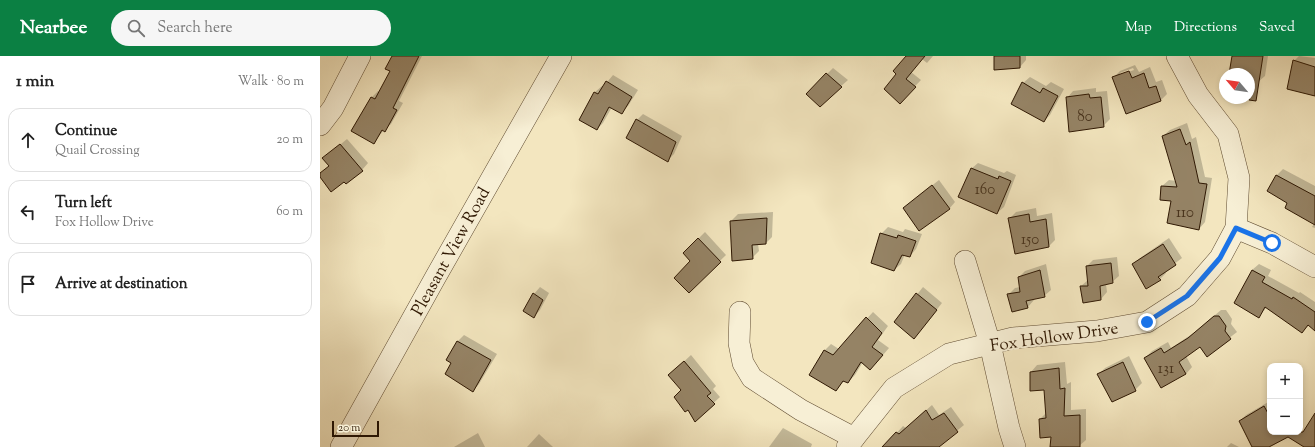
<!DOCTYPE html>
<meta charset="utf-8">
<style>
:root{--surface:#fff;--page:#f6f6f6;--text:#222;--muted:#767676;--line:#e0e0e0;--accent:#0b8043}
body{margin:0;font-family:"Sorts Mill Goudy",serif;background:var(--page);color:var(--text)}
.controls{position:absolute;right:12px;bottom:12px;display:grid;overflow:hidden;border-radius:8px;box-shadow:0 2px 6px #0003}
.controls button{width:36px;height:36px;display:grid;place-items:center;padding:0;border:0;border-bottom:1px solid var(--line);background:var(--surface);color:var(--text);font:20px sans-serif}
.compass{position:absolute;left:899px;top:12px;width:36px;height:36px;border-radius:50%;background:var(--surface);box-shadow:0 2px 6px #0003;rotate:299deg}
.scale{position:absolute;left:12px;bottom:10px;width:47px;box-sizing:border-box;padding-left:4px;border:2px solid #2f1803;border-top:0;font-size:11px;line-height:14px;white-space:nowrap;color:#2f1803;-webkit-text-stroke:3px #f7efd5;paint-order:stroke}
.stop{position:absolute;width:12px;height:12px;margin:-9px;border:3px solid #1a73e8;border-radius:50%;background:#fff}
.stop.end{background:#1a73e8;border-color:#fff;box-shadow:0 1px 4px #0008}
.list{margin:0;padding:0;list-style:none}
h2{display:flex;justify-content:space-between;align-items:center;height:52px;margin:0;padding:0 16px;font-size:17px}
h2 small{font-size:13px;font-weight:400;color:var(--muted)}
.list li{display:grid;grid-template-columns:26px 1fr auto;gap:12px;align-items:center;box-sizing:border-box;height:64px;margin:0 8px 8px;padding:0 8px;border:1px solid var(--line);border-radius:12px}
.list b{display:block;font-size:15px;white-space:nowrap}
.list p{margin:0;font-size:13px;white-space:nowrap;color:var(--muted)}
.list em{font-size:13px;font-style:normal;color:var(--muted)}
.icon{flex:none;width:22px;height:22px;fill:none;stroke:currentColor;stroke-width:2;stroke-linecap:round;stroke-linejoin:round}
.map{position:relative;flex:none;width:995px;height:391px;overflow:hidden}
header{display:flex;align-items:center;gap:24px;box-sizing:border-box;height:56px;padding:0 20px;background:var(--accent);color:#fff}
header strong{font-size:19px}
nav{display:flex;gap:22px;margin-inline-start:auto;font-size:14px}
.search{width:280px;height:36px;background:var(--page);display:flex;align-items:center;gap:10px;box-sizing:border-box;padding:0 14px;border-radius:22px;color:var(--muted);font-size:15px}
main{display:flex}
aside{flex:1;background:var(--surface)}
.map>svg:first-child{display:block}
.shadow{fill:#0003;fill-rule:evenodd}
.building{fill:#958365;stroke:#2f1803}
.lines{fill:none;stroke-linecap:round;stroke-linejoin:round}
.minor-casing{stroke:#604c32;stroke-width:22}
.minor{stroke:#f7efd5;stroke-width:21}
.route{stroke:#1a73e8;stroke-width:5}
.labels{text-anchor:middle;stroke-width:4;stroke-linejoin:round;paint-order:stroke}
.number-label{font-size:15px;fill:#48331c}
.street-label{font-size:17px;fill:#2f1803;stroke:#f7efd5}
</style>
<header>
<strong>Nearbee</strong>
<div class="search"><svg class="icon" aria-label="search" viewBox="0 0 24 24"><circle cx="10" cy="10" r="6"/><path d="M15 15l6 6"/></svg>Search here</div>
<nav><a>Map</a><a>Directions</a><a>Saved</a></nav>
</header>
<main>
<aside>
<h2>1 min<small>Walk · 80 m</small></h2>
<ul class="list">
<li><svg class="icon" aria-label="ahead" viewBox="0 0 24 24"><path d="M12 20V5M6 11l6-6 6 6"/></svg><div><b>Continue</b><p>Quail Crossing</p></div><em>20 m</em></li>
<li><svg class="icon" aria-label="left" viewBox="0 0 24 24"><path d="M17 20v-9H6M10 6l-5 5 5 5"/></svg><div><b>Turn left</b><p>Fox Hollow Drive</p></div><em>60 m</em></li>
<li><svg class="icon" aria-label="arrive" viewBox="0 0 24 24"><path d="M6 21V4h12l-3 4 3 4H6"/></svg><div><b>Arrive at destination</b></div></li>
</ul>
</aside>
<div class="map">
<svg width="995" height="391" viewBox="0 0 995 391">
<rect width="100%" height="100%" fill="#f3e6bf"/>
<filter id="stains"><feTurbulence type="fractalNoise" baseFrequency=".005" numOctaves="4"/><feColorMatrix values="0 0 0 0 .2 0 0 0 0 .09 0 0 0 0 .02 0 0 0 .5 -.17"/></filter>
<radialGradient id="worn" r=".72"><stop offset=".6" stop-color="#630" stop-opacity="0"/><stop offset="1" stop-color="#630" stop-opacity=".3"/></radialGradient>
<g class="shadow">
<polygon points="74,0 102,0 79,45 83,47 71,68 64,74 54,86 52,41 58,35 60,36 71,14"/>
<polygon points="586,0 613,0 607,7 602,3 591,16 601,24 580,46 578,18"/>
<polygon points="675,0 706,0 706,4 700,11"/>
<polygon points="913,0 948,0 945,20 938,26 929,25 929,18 910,18"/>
<polygon points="979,0 995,2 995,39 974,5"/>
<path d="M815,9L819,16L830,11L836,26L842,24L847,38L841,44L794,21L800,15ZM813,12L814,14L800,19V17Z"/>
<polygon points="513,12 528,24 500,49 487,38"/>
<polygon points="293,19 318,34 308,50 301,56 292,51 283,67 277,73 261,64 275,36 282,30 283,31"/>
<polygon points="710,21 726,30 731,26 744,33 730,59 724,65 703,27"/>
<polygon points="776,32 776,36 787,35 790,63 783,70 747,42 753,35"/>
<polygon points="323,58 362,80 354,98 348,104 317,64"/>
<polygon points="867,67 872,83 876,81 885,121 892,122 885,166 879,173 852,144 842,130 849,124 856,125 843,80 850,74"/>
<polygon points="27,83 48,107 42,114 24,125 0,119 9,109 4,102"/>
<polygon points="658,107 684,117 687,115 696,119 684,151 677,157 651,113"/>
<polygon points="963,113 995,130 995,172 992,171 994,168 956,120"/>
<polygon points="619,124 635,146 629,153 591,146"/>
<polygon points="716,152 717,160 732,157 735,184 729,190 689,163 696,156"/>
<polygon points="453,156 452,181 446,187 438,188 439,195 432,202 411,165 418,158"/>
<polygon points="568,171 583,176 585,173 602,178 596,193 590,200 585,198 581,208 574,214 561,178"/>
<polygon points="385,176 406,199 369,235 371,205 364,197"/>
<polygon points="849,182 862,202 845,215 846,217 840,223 814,208 820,202"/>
<polygon points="797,201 799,220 792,226 786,228 787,236 781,243 761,230 768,224 767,210 773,204"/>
<polygon points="726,208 731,234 724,240 713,242 714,244 708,251 692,255 689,238 695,232 700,231 699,221 705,215"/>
<polygon points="939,208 951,214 948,220 979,237 980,236 995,246 995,273 989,269 982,276 947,251 939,260 932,214"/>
<polygon points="220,231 229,237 220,254 214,261 214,238"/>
<polygon points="603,231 622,247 600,275 575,266"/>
<polygon points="901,254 906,254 912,263 911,268 917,276 887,299 880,290 866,300 872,311 866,318 825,302 832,295 848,286 851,292 875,276"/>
<polygon points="553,256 568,270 558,284 569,292 557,306 543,306 535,319 528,326 525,324 516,334 505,294 511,288 519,293"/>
<polygon points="144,279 177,298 159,328 153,335 138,285"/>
<polygon points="371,299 396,330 393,333 400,341 375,364 368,353 356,313"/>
<polygon points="809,300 822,327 815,334 792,345 779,318 785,312"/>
<polygon points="745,306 747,328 751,326 751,354 766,353 766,384 759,390 731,391 732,380 720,363 726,357 724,333 711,316 717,309"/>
<polygon points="950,345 950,376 969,376 947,391 933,391 920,365 926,359"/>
<polygon points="612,349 619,359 631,351 644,369 617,391 565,390 583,370 586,372"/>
<polygon points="463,372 492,388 491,391 449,391"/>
<polygon points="158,377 165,391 134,391"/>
<polygon points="219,378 233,391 207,391"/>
<polygon points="911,387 919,391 907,391"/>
</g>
<g class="building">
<polygon points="72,0 99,0 73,52 77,54 65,76 62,74 54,88 31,75 51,41 55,43 70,15 65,13"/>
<polygon points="586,0 605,0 586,23 596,31 580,48 564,33 576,18 573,15"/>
<polygon points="674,0 700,0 700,12 674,14"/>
<polygon points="912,0 943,0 936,45 929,44 929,18 909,18"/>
<polygon points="973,4 995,11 995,40 967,33"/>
<polygon points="809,15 812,22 824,17 829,32 836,30 841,45 806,58 792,21"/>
<polygon points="506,17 522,31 500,51 486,38"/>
<polygon points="286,25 312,41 302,58 289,51 277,74 259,64 274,36 278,38"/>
<polygon points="702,26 720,37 723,32 738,40 724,66 691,48"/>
<polygon points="769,38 770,42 781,41 784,71 749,76 746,41"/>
<polygon points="316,63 356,86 348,106 306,82"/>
<polygon points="860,73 866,89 870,86 879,127 887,128 879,174 847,167 851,145 840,144 841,130 857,131 842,80"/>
<polygon points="20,88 43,115 26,128 24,126 11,136 0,121 0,117 9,110 2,102"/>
<polygon points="651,112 678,123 679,120 691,125 677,158 638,141"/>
<polygon points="956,119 995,140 995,169 965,152 967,147 947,135"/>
<polygon points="612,129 630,153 599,175 583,152"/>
<polygon points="709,158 710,166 726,163 729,191 695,198 688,162"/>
<polygon points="447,162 446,188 432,189 433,203 412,205 410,165"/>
<polygon points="560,177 577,182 578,179 596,185 590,201 582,199 574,215 551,207"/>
<polygon points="378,182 401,206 369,237 354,222 370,205 363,197"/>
<polygon points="843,188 856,209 838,221 841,224 826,233 812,208"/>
<polygon points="791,207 793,227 780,230 781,244 763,247 760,230 768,230 766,210"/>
<polygon points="720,214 725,241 706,245 708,252 692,256 687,238 700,236 698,221"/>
<polygon points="932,214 945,221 942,226 972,243 973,241 995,256 995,275 988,269 982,277 945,251 939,262 914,247"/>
<polygon points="213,237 223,244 214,262 203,255"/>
<polygon points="596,237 617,254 594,283 574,266"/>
<polygon points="894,260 899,260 906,270 905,275 911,283 887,301 880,291 859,306 866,318 841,332 824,302 841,292 844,297 868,282"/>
<polygon points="546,261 562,277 552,291 563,299 550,314 541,306 528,327 523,325 516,335 489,319 504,294 513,299"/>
<polygon points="137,285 171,304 153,336 125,318 131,307 126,304"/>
<polygon points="364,305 391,337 387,340 395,348 375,366 368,354 365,356 354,341 361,334 348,319"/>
<polygon points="803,306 816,335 792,346 777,318"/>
<polygon points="739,312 740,333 745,332 744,360 760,359 760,391 730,391 731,381 720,382 719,363 726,362 724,334 710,335 710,316"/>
<polygon points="944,350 950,361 950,376 983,376 995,357 995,391 984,391 968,381 949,391 932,391 919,365"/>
<polygon points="606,354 612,364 624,357 638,376 619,391 562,391 576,376 579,378"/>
</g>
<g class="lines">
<g class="minor-casing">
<g id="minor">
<polyline points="0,69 13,52 40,0"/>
<polyline points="916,172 952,187 995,211"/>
<polyline points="645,205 670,288 689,372 695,391"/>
<polyline points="420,256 419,287 423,307 432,322 481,354 534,382"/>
<polyline points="21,391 115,222 241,0"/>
<polyline points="527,391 574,332 629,298 693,282 777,275 827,266 867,240 900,202 916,172 919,122 908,78 878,39 857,0"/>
</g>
</g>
<use href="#minor" class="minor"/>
</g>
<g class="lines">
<polyline class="route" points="827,266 867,240 900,202 916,172 952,187"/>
</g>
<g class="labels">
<g class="number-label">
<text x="765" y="65">80</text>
<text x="665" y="138">160</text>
<text x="865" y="161">110</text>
<text x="710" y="188">150</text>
<text x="846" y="317">131</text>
</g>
<g class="street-label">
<text transform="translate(130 195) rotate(-61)" y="6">Pleasant View Road</text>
<text transform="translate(734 280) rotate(-8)" y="6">Fox Hollow Drive</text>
</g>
</g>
<rect width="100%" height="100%" filter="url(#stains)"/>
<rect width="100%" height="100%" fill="url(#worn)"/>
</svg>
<div class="controls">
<button>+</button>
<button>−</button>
</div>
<svg class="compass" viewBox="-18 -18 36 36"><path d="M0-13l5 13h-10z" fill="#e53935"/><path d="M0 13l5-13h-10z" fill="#767676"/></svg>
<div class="scale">20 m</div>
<div class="stop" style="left:952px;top:187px"></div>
<div class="stop end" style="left:827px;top:266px"></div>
</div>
</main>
